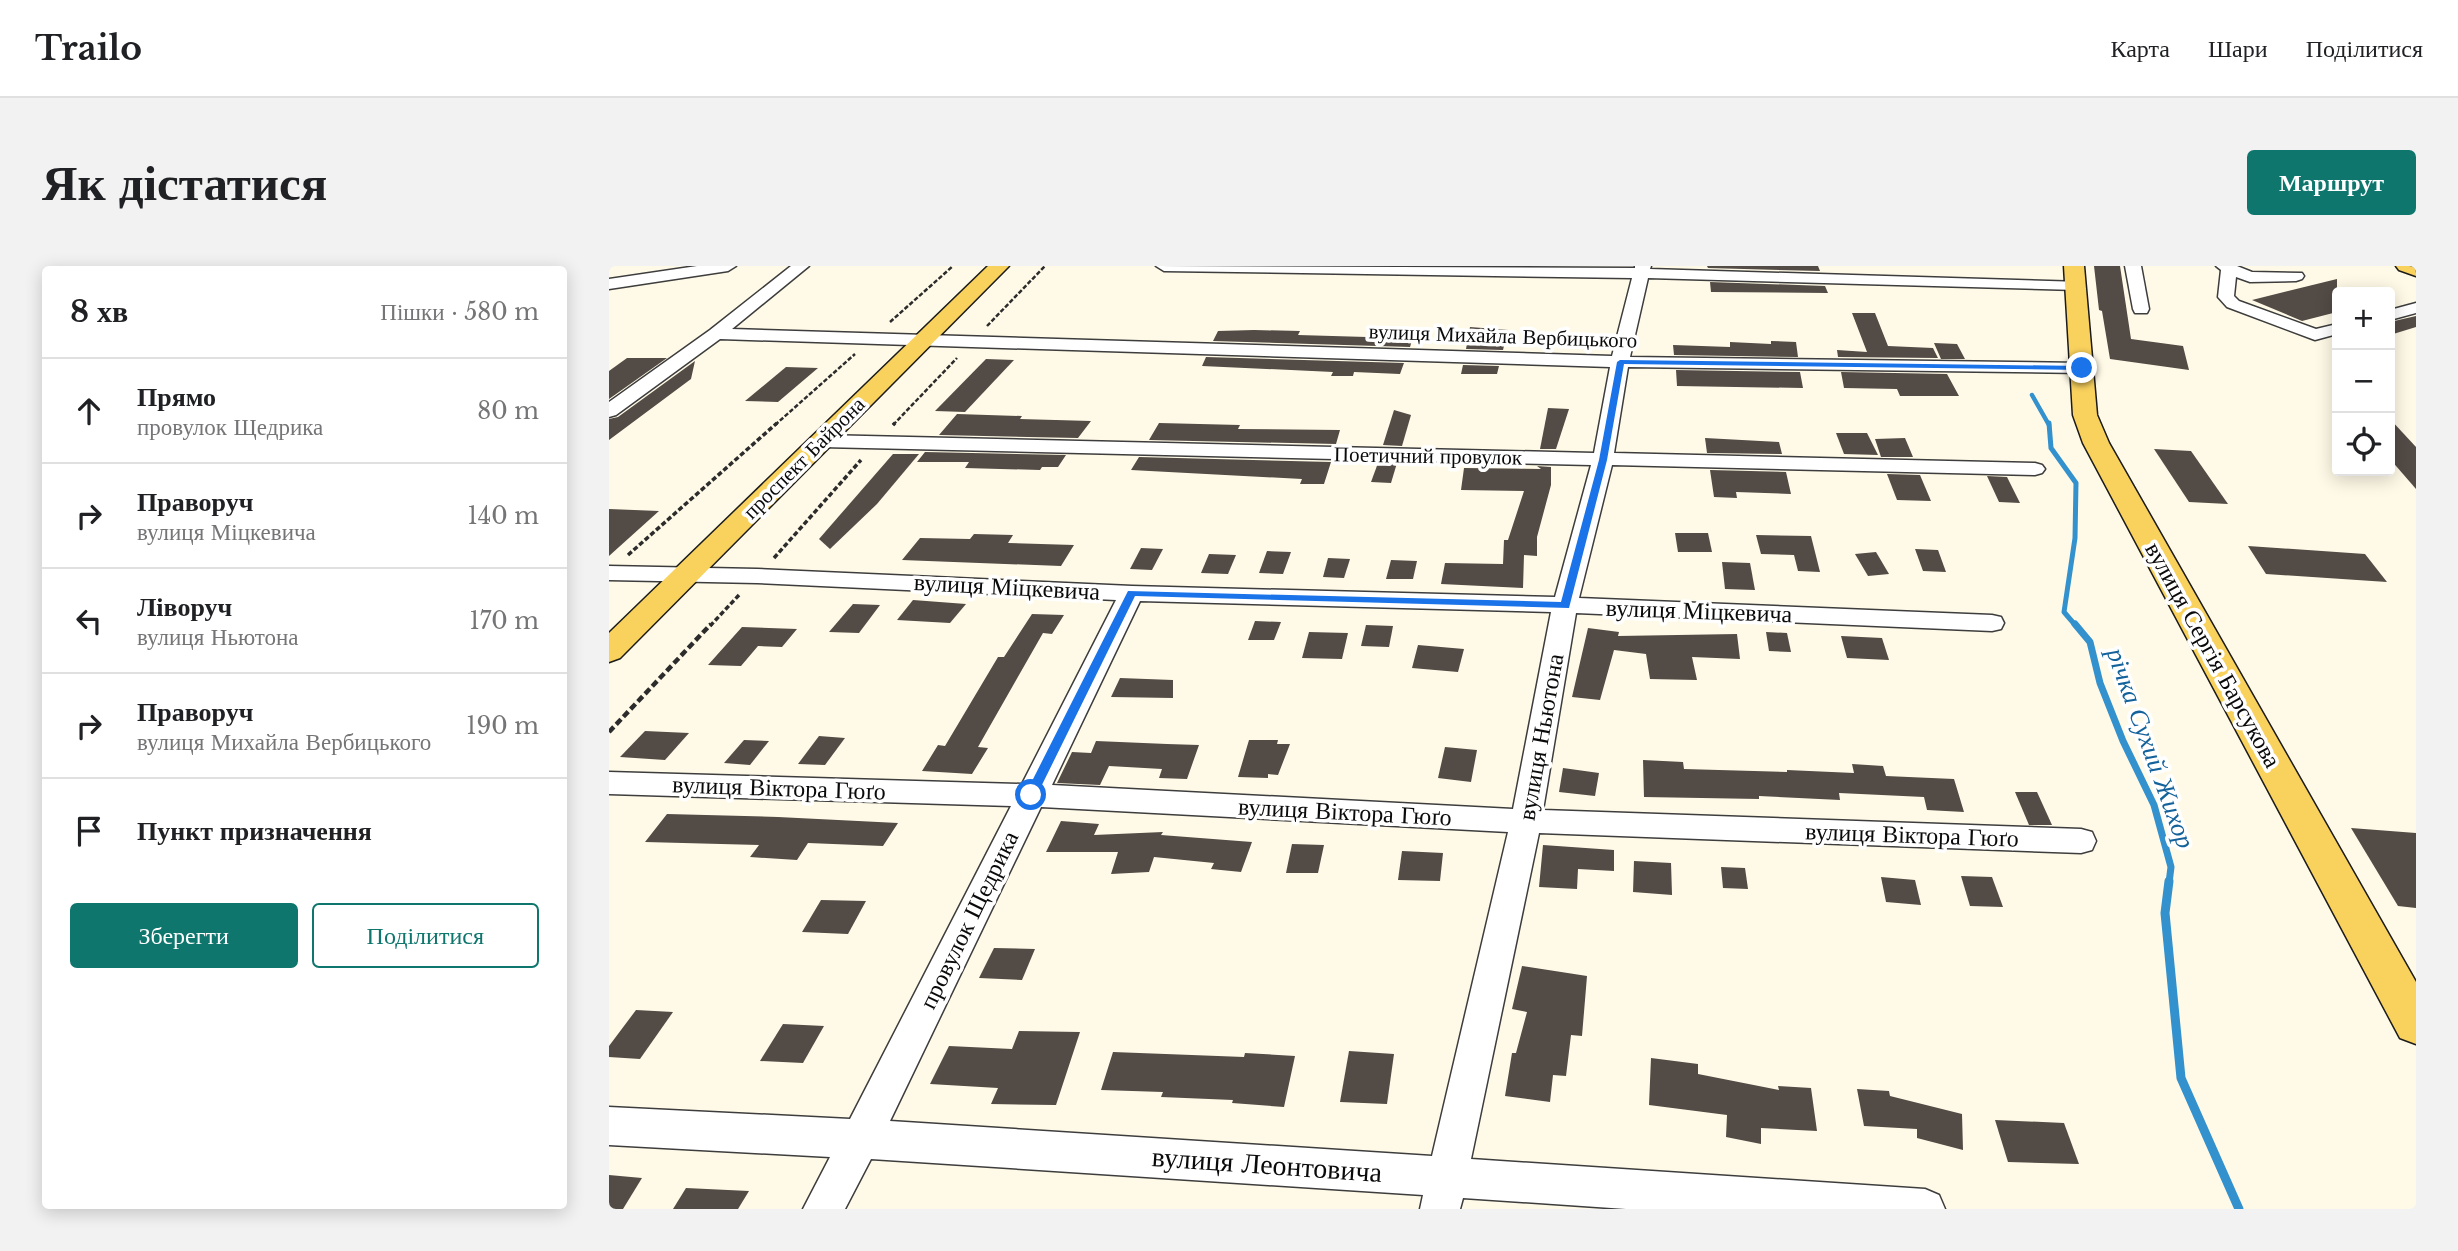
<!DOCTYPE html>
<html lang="uk">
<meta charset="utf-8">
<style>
:root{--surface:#fff;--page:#f2f2f2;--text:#202124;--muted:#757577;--line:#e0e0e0;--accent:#0f766e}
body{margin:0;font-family:"Libre Baskerville",serif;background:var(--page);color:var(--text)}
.controls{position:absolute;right:21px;top:21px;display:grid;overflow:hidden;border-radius:7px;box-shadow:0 4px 18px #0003}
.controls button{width:63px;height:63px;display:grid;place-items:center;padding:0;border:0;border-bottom:2px solid var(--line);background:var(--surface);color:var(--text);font:35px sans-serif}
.stop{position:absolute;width:21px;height:21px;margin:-16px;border:5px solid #1a73e8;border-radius:50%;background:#fff}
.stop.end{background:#1a73e8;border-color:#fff;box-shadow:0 2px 7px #0008}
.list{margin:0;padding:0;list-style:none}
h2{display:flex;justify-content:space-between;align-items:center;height:91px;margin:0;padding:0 28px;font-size:30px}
h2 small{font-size:23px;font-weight:400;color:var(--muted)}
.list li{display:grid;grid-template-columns:46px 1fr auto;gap:21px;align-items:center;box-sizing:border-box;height:105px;padding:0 28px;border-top:2px solid var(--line)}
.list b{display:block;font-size:26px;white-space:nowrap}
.list p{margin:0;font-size:23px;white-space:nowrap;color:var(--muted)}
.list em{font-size:23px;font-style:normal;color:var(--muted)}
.actions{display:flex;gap:14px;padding:21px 28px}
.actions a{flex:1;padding:16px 0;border:2px solid var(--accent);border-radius:7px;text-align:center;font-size:24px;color:var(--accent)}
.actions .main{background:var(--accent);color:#fff}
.icon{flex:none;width:38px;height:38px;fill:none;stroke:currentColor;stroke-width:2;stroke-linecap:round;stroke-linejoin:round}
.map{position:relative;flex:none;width:1807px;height:943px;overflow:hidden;border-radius:7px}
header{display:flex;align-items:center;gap:42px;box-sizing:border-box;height:98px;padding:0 35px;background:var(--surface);border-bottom:2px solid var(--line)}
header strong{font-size:33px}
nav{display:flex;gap:38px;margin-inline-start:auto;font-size:24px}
.intro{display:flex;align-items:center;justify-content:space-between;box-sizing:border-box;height:168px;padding:0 42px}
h1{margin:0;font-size:49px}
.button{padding:18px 32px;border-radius:7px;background:var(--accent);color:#fff;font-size:24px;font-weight:700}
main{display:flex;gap:42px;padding:0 42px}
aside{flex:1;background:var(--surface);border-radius:7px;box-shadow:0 4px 18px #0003}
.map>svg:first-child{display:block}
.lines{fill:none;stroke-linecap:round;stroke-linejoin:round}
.stream-far3{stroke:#3391cd;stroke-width:4.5}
.stream-far2{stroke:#3391cd;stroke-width:5}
.stream-far1{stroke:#3391cd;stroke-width:7}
.stream{stroke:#3391cd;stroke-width:9}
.building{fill:#534b46}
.minor-casing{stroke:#3d3d3d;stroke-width:3}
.major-casing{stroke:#1b1b1b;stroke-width:3}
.path-far2{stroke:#2c2c2c;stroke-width:2.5;stroke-dasharray:4.5 2;stroke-linecap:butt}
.path-far1{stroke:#2c2c2c;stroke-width:3.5;stroke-dasharray:5 2.5;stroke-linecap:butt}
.path{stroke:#2c2c2c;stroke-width:4.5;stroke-dasharray:7 3.5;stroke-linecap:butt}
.minor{fill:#fff;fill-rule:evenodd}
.major{fill:#f9d15d;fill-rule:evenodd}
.route{fill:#1a73e8}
.labels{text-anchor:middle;stroke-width:7;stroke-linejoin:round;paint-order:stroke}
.far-street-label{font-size:21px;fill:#0a0a0a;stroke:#fff}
.street-label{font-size:24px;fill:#0a0a0a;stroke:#fff}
.water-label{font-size:26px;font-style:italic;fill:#14629b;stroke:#fff}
.near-street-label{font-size:28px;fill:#0a0a0a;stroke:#fff}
</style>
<header>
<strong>Trailo</strong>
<nav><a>Карта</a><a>Шари</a><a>Поділитися</a></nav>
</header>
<div class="intro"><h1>Як дістатися</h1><a class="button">Маршрут</a></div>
<main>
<aside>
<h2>8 хв<small>Пішки · 580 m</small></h2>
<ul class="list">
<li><svg class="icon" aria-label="ahead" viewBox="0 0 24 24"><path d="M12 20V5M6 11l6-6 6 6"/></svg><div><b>Прямо</b><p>провулок Щедрика</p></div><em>80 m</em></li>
<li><svg class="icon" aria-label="right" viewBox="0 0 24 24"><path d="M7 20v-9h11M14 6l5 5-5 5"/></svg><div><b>Праворуч</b><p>вулиця Міцкевича</p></div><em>140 m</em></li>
<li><svg class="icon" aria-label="left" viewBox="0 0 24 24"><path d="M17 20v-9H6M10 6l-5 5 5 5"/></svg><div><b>Ліворуч</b><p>вулиця Ньютона</p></div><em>170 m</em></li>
<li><svg class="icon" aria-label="right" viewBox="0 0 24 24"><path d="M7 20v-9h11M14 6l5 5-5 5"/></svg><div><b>Праворуч</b><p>вулиця Михайла Вербицького</p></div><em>190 m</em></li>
<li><svg class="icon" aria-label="arrive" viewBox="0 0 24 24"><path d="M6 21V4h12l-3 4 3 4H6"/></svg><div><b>Пункт призначення</b></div></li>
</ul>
<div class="actions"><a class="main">Зберегти</a><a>Поділитися</a></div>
</aside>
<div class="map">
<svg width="1807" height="943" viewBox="0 0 1807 943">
<rect width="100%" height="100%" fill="#fffae7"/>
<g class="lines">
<polyline class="stream-far3" points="1423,129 1440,159"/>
<polyline class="stream-far2" points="1440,157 1442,182 1467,217 1466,272 1455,346 1467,360"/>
<polyline class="stream-far1" points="1466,358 1481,376 1491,417 1514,475 1545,539 1562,601 1560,617"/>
<polyline class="stream" points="1560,615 1556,647 1572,812 1630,943"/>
</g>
<g class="building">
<polygon points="1098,0 1209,0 1211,5 1099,2"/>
<polygon points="1485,0 1511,0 1522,73 1574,80 1580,104 1501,93 1493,45 1490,44"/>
<polygon points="1728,13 1728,46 1693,55 1643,34"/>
<polygon points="1101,16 1216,20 1219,27 1102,26"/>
<polygon points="1243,47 1266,47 1279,80 1324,82 1329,92 1229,91 1228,84 1258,86"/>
<polygon points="1807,50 1807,61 1781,69 1781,56"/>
<polygon points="861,61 899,64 894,84 857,83"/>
<polygon points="645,64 691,65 689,69 758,71 759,67 805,68 801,81 604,75 609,65"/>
<polygon points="1162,75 1187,76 1189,91 1065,89 1064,79 1121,81 1121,76 1162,78"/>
<polygon points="1325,77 1348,78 1356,93 1332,93"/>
<polygon points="597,91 795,97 791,108 745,106 744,110 722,110 724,106 593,100"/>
<polygon points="18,92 58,92 0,133 0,105"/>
<polygon points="377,93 405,94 356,146 326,145"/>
<polygon points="86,95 82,113 0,174 0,153 9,151"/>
<polygon points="854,99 890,100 888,108 852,108"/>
<polygon points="177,101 209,102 169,136 136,135"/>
<polygon points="1067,104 1191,106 1194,122 1068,120"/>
<polygon points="1232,106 1338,108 1350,130 1291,130 1288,123 1235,122"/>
<polygon points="939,142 960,143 947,183 931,183"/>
<polygon points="785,144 802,149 793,180 774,179"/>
<polygon points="348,148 413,150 411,153 482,155 469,172 330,169"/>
<polygon points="1781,153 1807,181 1807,223 1781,193"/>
<polygon points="550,157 631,159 629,163 731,164 727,178 540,174"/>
<polygon points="1227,167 1258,167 1269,189 1235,188"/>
<polygon points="1096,172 1170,176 1173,188 1098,187"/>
<polygon points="1296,172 1304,191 1272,191 1266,173"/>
<polygon points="1545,183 1582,185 1619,238 1580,236"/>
<polygon points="316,186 457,189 449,201 433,201 431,204 356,202 360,196 308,196"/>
<polygon points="284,188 310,188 268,238 221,283 210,273"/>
<polygon points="530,191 722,196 715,218 691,218 693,213 522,204"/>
<polygon points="769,197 788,197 782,217 762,216"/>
<polygon points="928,200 942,201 942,219 928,271 928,290 915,289 914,322 832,318 836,297 894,298 895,274 899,274 915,225 852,224 855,202 932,203"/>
<polygon points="1101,204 1177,206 1182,228 1127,226 1128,232 1105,231"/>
<polygon points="1278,208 1311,209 1322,235 1288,234"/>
<polygon points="1378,210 1398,211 1411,237 1390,236"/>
<polygon points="0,243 50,245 0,290"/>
<polygon points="1066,267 1099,267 1103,286 1069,286"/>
<polygon points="365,268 404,269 399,277 465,279 452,300 293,294 311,272 361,273"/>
<polygon points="1147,269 1202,270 1211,306 1189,305 1185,289 1152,288"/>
<polygon points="1639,280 1756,288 1778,316 1657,308"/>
<polygon points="532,282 554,283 543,304 521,303"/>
<polygon points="1306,283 1329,284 1337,306 1314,305"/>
<polygon points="658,285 682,286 674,308 650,307"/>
<polygon points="1267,286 1280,308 1259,310 1246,288"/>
<polygon points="600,288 627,289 619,308 592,307"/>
<polygon points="719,292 741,293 735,312 714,311"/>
<polygon points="782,294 808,295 804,313 777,313"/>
<polygon points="1113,296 1141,297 1146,324 1116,323"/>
<polygon points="304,334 357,338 341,357 288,354"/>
<polygon points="244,338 271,339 250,367 220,366"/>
<polygon points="423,348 455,349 443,368 434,367 369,481 379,482 363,508 313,505 329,479 336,480 389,391 395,391"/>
<polygon points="646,355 672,356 665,374 639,374"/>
<polygon points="757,359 784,360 780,381 752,380"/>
<polygon points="133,361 188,363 173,381 149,380 132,400 99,399"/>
<polygon points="979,362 1010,366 1009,370 1128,368 1131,393 1083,391 1088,414 1041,413 1037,388 1005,384 991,434 963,431"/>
<polygon points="700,366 739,367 733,393 693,392"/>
<polygon points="1157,366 1178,367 1182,386 1160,385"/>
<polygon points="1232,370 1273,372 1280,394 1238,392"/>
<polygon points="809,379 855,383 849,406 803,402"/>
<polygon points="511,412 564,414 564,432 502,431"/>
<polygon points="36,465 80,467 56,494 11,491"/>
<polygon points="210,470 236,472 216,499 189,498"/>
<polygon points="135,474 160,475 141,499 115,497"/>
<polygon points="640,474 669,474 668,478 681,478 669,509 659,508 659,512 629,511"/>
<polygon points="487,475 558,478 590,479 578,513 550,512 553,503 500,500 491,519 448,517 463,486 482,487"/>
<polygon points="836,481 868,484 862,516 829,512"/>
<polygon points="1034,494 1074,496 1075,503 1178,506 1178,504 1245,507 1243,498 1274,500 1277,510 1345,513 1355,546 1318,544 1315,531 1230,527 1231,534 1150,530 1150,533 1035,531"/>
<polygon points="954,502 990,507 986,530 950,526"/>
<polygon points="1406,526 1428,526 1443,559 1420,559"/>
<polygon points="58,548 169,551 289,557 274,580 199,577 188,594 141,591 150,579 36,576"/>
<polygon points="452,555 490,558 485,569 554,566 552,569 643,576 632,606 602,603 605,597 545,591 540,606 502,608 509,586 437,586"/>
<polygon points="1742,562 1807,567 1807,642 1789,640"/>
<polygon points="683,578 715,579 709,607 677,607"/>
<polygon points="934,579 1005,584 1005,605 969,603 968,623 930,621"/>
<polygon points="793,585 834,587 831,615 789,614"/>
<polygon points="1025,595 1062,597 1063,629 1024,626"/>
<polygon points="1112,601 1136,602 1139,623 1114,622"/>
<polygon points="1352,610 1383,611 1394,641 1361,640"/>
<polygon points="1272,611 1306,614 1312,639 1277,636"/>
<polygon points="212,634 257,635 239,668 193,666"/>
<polygon points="385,682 426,683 413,714 370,712"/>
<polygon points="913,700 978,710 973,770 962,769 957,810 944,809 941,836 896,830 903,787 907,787 918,746 903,743"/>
<polygon points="27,744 64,746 31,793 0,791 0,780"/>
<polygon points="174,758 215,760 194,797 151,795"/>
<polygon points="410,765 471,766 447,839 382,838 389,822 321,818 340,780 403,783"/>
<polygon points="740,785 785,788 778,838 731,836"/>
<polygon points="504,786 635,791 636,787 686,790 675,841 623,837 624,834 552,831 554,826 492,824"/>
<polygon points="1042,792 1089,798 1089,808 1170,824 1169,820 1202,822 1208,865 1152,862 1152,878 1117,871 1118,849 1040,839"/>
<polygon points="1248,823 1280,825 1281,830 1353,848 1354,884 1308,872 1308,863 1255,860"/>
<polygon points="1386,854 1455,857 1470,898 1399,896"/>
<polygon points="0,909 33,912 14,943 0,943"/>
<polygon points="77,922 140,925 129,943 64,943"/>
</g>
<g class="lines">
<g class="minor-casing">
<g id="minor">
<polygon points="88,0 127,0 119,5 0,23 0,13"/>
<path d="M182,0H200L123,63L1003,90L1023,12L555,5L547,0L1026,2V0H1042L1041,3L1473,16L1475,19L1467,24L1039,12L1021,91L1473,97L1482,102L1473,107L1019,101L1005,187L1426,197L1433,199L1436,203L1433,207L1426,209L1003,199L970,332L1383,349L1392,351L1395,357L1392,363L1383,365L967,347L934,544L1472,563L1483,566L1487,575L1483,584L1472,587L930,567L862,893L1316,923L1330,929L1336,943H1017L854,932L851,943H811L814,929L262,893L236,943H194L221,891L0,879V841L241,853L402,540L0,528V506L413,518L507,334L148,317L0,314V300L148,303L523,320L946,331L982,199L213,181L206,179L203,175L206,171L213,169L985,187L1001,101L111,73L7,149L0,151V136L101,64ZM531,335L942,346L904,543L443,519ZM432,541L899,566L823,890L281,855Z"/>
<polygon points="1516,0 1532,0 1540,43 1538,47 1526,47 1524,43"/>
<polygon points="1607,0 1628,0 1643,6 1693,7 1695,10 1693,13 1687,15 1641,16 1627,11 1625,30 1630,35 1707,63 1728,58 1728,68 1706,74 1618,41 1609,31 1612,4"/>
<polygon points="1807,37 1807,47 1781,54 1781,44"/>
</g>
</g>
<g class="major-casing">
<g id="major">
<polygon points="379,0 400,0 11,392 0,396 0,367"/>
<polygon points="1455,0 1475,0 1488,149 1500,177 1807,716 1807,778 1791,772 1474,177 1464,149"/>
<polygon points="1787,0 1807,0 1807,10 1790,4"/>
</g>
</g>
<g class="path-far2">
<polyline points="281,56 344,0"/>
<polyline points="378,60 436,0"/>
<polyline points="166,159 246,88"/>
<polyline points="284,159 348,92"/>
</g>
<g class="path-far1">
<polyline points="284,159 286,157"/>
<polyline points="19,289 168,157"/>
<polyline points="165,292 252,194"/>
<polyline points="101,360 130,329"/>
</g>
<polyline class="path" points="0,466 102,358"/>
<use href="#minor" class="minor"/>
<use href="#major" class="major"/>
</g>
<polygon class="route" points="1011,94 1473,100 1477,102 1473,104 1015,98 998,194 960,342 526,330 428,529 426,532 417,532 416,529 519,325 952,336 990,194 1008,96"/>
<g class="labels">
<g class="far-street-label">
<text transform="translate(894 70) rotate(2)" y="7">вулиця Михайла Вербицького</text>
<text transform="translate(819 190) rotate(1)" y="7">Поетичний провулок</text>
<text transform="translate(195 192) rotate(-45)" y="7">проспект Байрона</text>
</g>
<g class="street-label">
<text transform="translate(398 321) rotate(3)" y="8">вулиця Міцкевича</text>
<text transform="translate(1090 345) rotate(2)" y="8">вулиця Міцкевича</text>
<text transform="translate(1604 389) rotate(61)" y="8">вулиця Сергія Барсукова</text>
<text transform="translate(932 471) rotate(-80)" y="8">вулиця Ньютона</text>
<text transform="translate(170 522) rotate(2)" y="8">вулиця Віктора Гюґо</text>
<text transform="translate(736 546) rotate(3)" y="8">вулиця Віктора Гюґо</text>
<text transform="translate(1303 569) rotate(2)" y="8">вулиця Віктора Гюґо</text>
<text transform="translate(360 654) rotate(-64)" y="8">провулок Щедрика</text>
</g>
<g class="water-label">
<text transform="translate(1542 482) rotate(70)" y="9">річка Сухий Жихор</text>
</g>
<g class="near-street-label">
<text transform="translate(658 898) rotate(4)" y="10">вулиця Леонтовича</text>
</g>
</g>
</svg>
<div class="controls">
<button>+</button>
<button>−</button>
<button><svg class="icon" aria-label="locate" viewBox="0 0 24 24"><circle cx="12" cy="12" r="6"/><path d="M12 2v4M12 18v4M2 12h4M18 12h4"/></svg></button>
</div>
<div class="stop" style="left:422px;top:529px"></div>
<div class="stop end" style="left:1473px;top:102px"></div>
</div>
</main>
